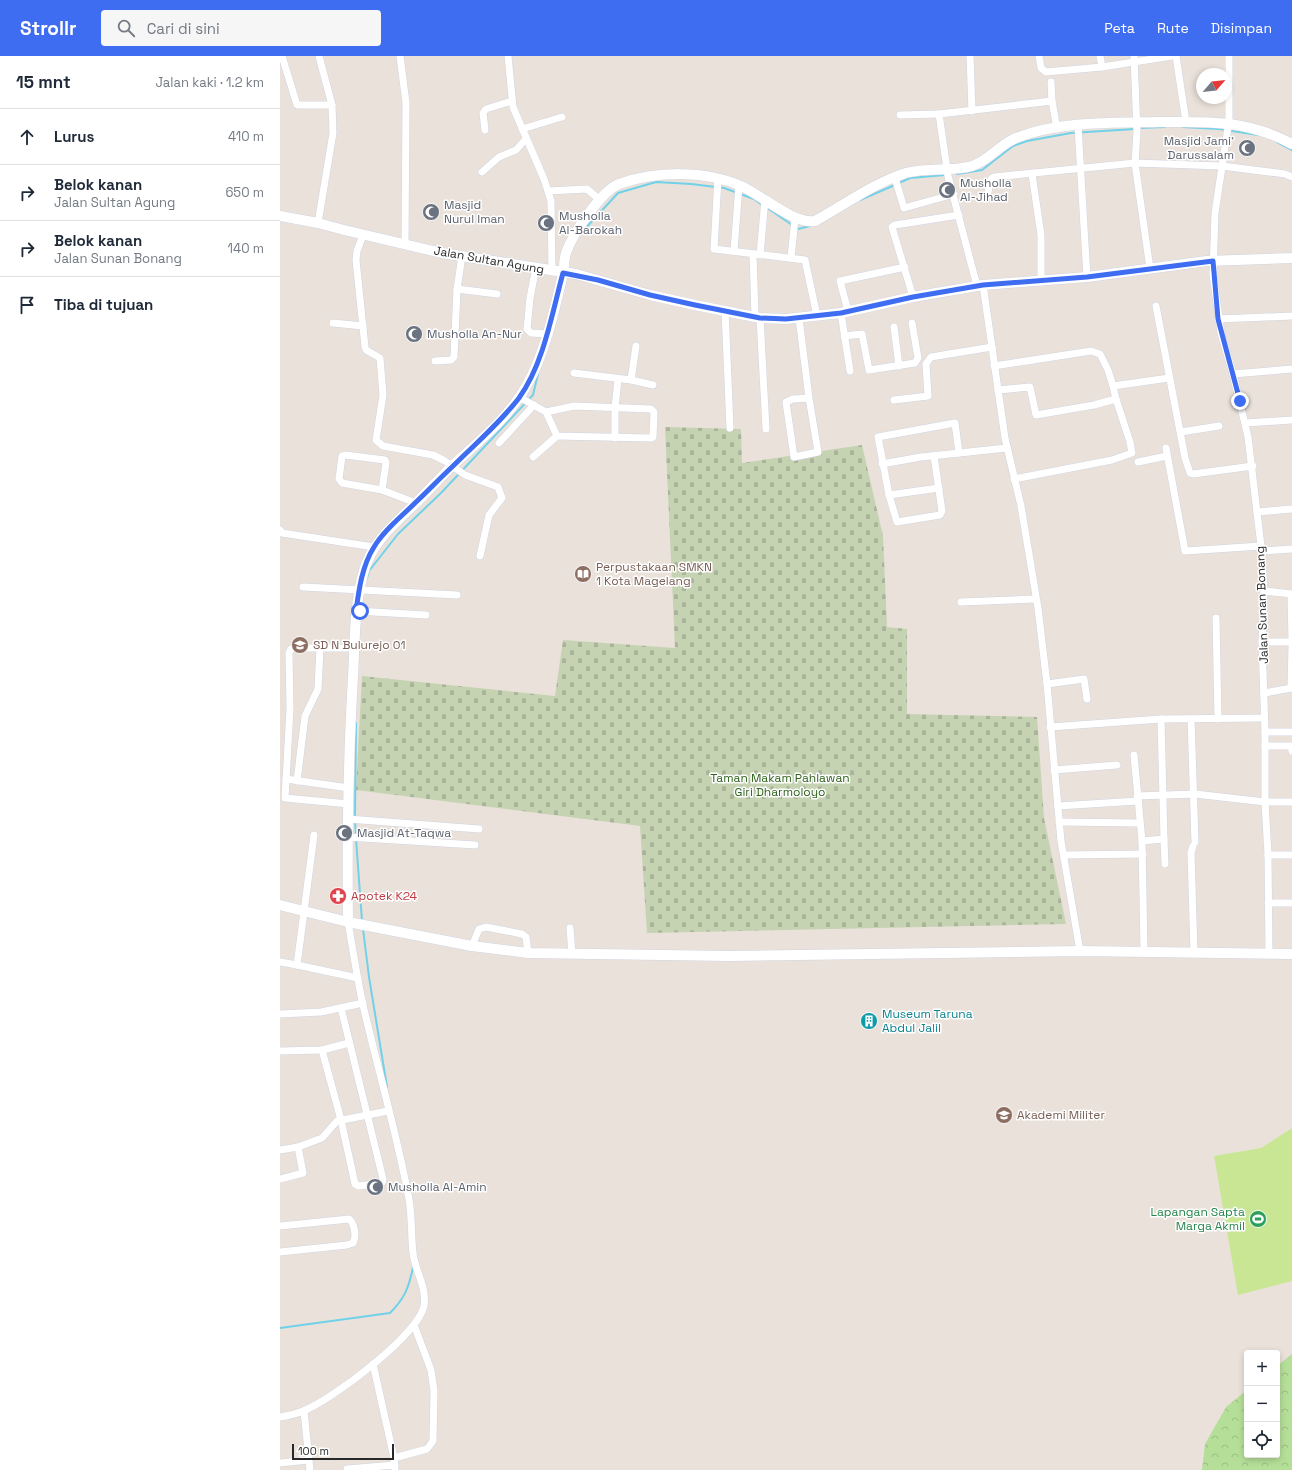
<!DOCTYPE html>
<html lang="id">
<meta charset="utf-8">
<style>
:root{--surface:#fff;--page:#f6f6f7;--text:#1f2937;--muted:#747a83;--line:#e0e1e3;--accent:#3f6df2}
body{margin:0;font-family:"Space Grotesk",sans-serif;background:var(--page);color:var(--text)}
.controls{position:absolute;right:12px;bottom:12px;display:grid;overflow:hidden;border-radius:4px;box-shadow:0 2px 6px #0003}
.controls button{width:36px;height:36px;display:grid;place-items:center;padding:0;border:0;border-bottom:1px solid var(--line);background:var(--surface);color:var(--text);font:20px sans-serif}
.compass{position:absolute;left:916px;top:12px;width:36px;height:36px;border-radius:50%;background:var(--surface);box-shadow:0 2px 6px #0003;rotate:62deg}
.scale{position:absolute;left:12px;bottom:10px;width:102px;box-sizing:border-box;padding-left:4px;border:2px solid #282828;border-top:0;font-size:11px;line-height:14px;white-space:nowrap;color:#282828;-webkit-text-stroke:3px #fff;paint-order:stroke}
.stop{position:absolute;width:12px;height:12px;margin:-9px;border:3px solid #3f6df2;border-radius:50%;background:#fff}
.stop.end{background:#3f6df2;border-color:#fff;box-shadow:0 1px 4px #0008}
.list{margin:0;padding:0;list-style:none}
h2{display:flex;justify-content:space-between;align-items:center;height:52px;margin:0;padding:0 16px;font-size:17px}
h2 small{font-size:13px;font-weight:400;color:var(--muted)}
.list li{display:grid;grid-template-columns:26px 1fr auto;gap:12px;align-items:center;box-sizing:border-box;height:56px;padding:0 16px;border-top:1px solid var(--line)}
.list b{display:block;font-size:15px;white-space:nowrap}
.list p{margin:0;font-size:13px;white-space:nowrap;color:var(--muted)}
.list em{font-size:13px;font-style:normal;color:var(--muted)}
.icon{flex:none;width:22px;height:22px;fill:none;stroke:currentColor;stroke-width:2;stroke-linecap:round;stroke-linejoin:round}
.map{position:relative;flex:none;width:1012px;height:1414px;overflow:hidden}
header{display:flex;align-items:center;gap:24px;box-sizing:border-box;height:56px;padding:0 20px;background:var(--accent);color:#fff}
header strong{font-size:19px}
nav{display:flex;gap:22px;margin-inline-start:auto;font-size:14px}
.search{width:280px;height:36px;background:var(--page);display:flex;align-items:center;gap:10px;box-sizing:border-box;padding:0 14px;border-radius:4px;color:var(--muted);font-size:15px}
main{display:flex}
aside{flex:1;background:var(--surface)}
.map>svg:first-child{display:block}
.forest{fill:url(#forest-crowns)}
.cemetery{fill:url(#cemetery-stones)}
.pitch{fill:#c9e694}
.lines{fill:none;stroke-linecap:round;stroke-linejoin:round}
.stream{stroke:#70d1e9;stroke-width:2}
.street-casing{stroke:#d0d4e1;stroke-width:8}
.secondary-casing{stroke:#d0d4e1;stroke-width:11}
.street{stroke:#fff;stroke-width:7}
.secondary{stroke:#fff;stroke-width:10}
.route{stroke:#3f6df2;stroke-width:5}
.labels{text-anchor:middle;stroke-width:3;stroke-linejoin:round;paint-order:stroke}
.worship-label{font-size:12px;fill:#5b616d;stroke:#fff;text-anchor:start}
.street-label{font-size:12px;fill:#282828;stroke:#fff}
.education-label{font-size:12px;fill:#785e54;stroke:#fff;text-anchor:start}
.park-label{font-size:12px;fill:#2f621c;stroke:#fff}
.health-label{font-size:12px;fill:#be3a42;stroke:#fff;text-anchor:start}
.culture-label{font-size:12px;fill:#0d838f;stroke:#fff;text-anchor:start}
.leisure-label{font-size:12px;fill:#27864d;stroke:#fff;text-anchor:end}
</style>
<header>
<strong>Strollr</strong>
<div class="search"><svg class="icon" aria-label="search" viewBox="0 0 24 24"><circle cx="10" cy="10" r="6"/><path d="M15 15l6 6"/></svg>Cari di sini</div>
<nav><a>Peta</a><a>Rute</a><a>Disimpan</a></nav>
</header>
<main>
<aside>
<h2>15 mnt<small>Jalan kaki · 1.2 km</small></h2>
<ul class="list">
<li><svg class="icon" aria-label="ahead" viewBox="0 0 24 24"><path d="M12 20V5M6 11l6-6 6 6"/></svg><div><b>Lurus</b></div><em>410 m</em></li>
<li><svg class="icon" aria-label="right" viewBox="0 0 24 24"><path d="M7 20v-9h11M14 6l5 5-5 5"/></svg><div><b>Belok kanan</b><p>Jalan Sultan Agung</p></div><em>650 m</em></li>
<li><svg class="icon" aria-label="right" viewBox="0 0 24 24"><path d="M7 20v-9h11M14 6l5 5-5 5"/></svg><div><b>Belok kanan</b><p>Jalan Sunan Bonang</p></div><em>140 m</em></li>
<li><svg class="icon" aria-label="arrive" viewBox="0 0 24 24"><path d="M6 21V4h12l-3 4 3 4H6"/></svg><div><b>Tiba di tujuan</b></div></li>
</ul>
</aside>
<div class="map">
<svg width="1012" height="1414" viewBox="0 0 1012 1414">
<defs>
<pattern id="forest-crowns" width="20" height="18" patternUnits="userSpaceOnUse"><rect width="20" height="18" fill="#b5df98"/><path d="M2 6a3 3 0 1 1 6 0M12 15a3 3 0 1 1 6 0" fill="none" stroke="#9cbf83"/></pattern>
<pattern id="cemetery-stones" width="16" height="16" patternUnits="userSpaceOnUse"><rect width="16" height="16" fill="#c5d3b2"/><path d="M2 7V4a2 2 0 0 1 4 0v3zM10 15v-3a2 2 0 0 1 4 0v3z" fill="#a9b599"/></pattern>
</defs>
<rect width="100%" height="100%" fill="#eae2da"/>
<polygon class="forest" points="1012,1298 1012,1414 922,1414 925,1388 946,1351 967,1334 967,1399 997,1399 997,1310"/>
<polygon class="cemetery" points="385,371 461,373 462,407 582,389 603,480 607,571 627,573 627,658 757,661 764,762 786,868 367,877 360,770 76,734 82,620 275,640 283,584 395,592"/>
<polygon class="pitch" points="1012,1072 1012,1225 958,1239 934,1100 981,1092"/>
<g class="lines">
<g class="stream">
<polyline points="903,71 939,73 978,79"/>
<polyline points="859,72 885,71"/>
<polyline points="997,86 1012,94"/>
<polyline points="677,118 702,114 733,90 747,85 791,77 855,73"/>
<polyline points="619,127 630,122 665,119"/>
<polyline points="580,144 615,129"/>
<polyline points="486,151 512,169"/>
<polyline points="515,171 518,173 530,170"/>
<polyline points="303,175 338,137 376,126 411,128 444,132 474,143 482,149"/>
<polyline points="87,522 89,515 118,478 161,437 253,339 258,318"/>
<polyline points="75,761 76,667"/>
<polyline points="75,765 76,779"/>
<polyline points="76,783 82,865"/>
<polyline points="83,873 89,921 107,1031"/>
<path d="M0,1272L110,1257C125,1242 129,1231 133,1211"/>
</g>
<g class="street-casing">
<g id="street">
<polyline points="2,0 17,49 52,49"/>
<polyline points="120,0 126,47 125,189"/>
<polyline points="228,0 233,51 264,123 271,145 272,215"/>
<polyline points="690,0 692,55"/>
<polyline points="759,0 761,12 766,16 822,11 892,0"/>
<polyline points="820,0 822,11"/>
<polyline points="854,0 857,75 855,107 870,213"/>
<polyline points="896,0 906,66"/>
<polyline points="949,0 949,68"/>
<polyline points="771,26 772,45"/>
<polyline points="620,59 659,58"/>
<polyline points="798,70 807,221"/>
<polyline points="948,71 935,157 933,218 941,277 953,318 968,381 981,490 984,535 982,586 985,676 985,746 988,799 989,897"/>
<polyline points="242,73 282,61"/>
<polyline points="205,74 203,57 206,53 232,45"/>
<polyline points="202,116 219,101 236,94 246,83"/>
<polyline points="752,118 761,179 761,223"/>
<polyline points="438,122 434,193 525,204 537,260"/>
<polyline points="615,122 624,152 674,138"/>
<polyline points="268,135 307,133 320,144"/>
<polyline points="708,136 711,123 714,121 855,107 942,110 1005,118 1012,121"/>
<polyline points="38,167 53,77 52,49 39,0"/>
<polyline points="83,179 77,195 76,204 85,291 86,294 100,302 103,339 96,384 103,390 153,399 165,405 185,419 218,431 222,442 209,459 200,500"/>
<polyline points="454,195 459,129"/>
<polyline points="473,198 475,261"/>
<polyline points="480,199 485,143"/>
<polyline points="511,201 515,163"/>
<polyline points="256,211 250,242 247,273 251,277 268,278"/>
<polyline points="703,229 725,382 741,450 758,552 767,628 781,785 800,895"/>
<polyline points="697,230 668,120 659,58 772,45 777,73"/>
<polyline points="177,233 217,238"/>
<polyline points="633,241 612,171 615,169 679,159"/>
<polyline points="876,250 905,402 910,417 913,418 973,410"/>
<polyline points="445,254 450,372"/>
<polyline points="568,255 560,225 625,211"/>
<polyline points="561,257 570,315"/>
<polyline points="480,262 486,373"/>
<polyline points="519,262 529,342 513,343 506,346 514,401 538,396 529,342"/>
<polyline points="938,263 1012,260"/>
<polyline points="53,267 83,270"/>
<polyline points="614,271 619,310"/>
<polyline points="564,280 582,278 589,314 635,307 638,302 632,267"/>
<polyline points="155,305 171,304 174,301 177,233 182,200"/>
<polyline points="714,310 811,295 820,298 828,314 833,330"/>
<polyline points="294,317 351,324 373,329"/>
<polyline points="953,318 1012,313"/>
<polyline points="351,324 356,290"/>
<polyline points="718,334 750,331 756,359 814,349 836,343 833,330 889,322"/>
<polyline points="239,341 266,356 294,350 371,353 374,356 373,381 371,382 277,380 266,356"/>
<polyline points="614,344 648,340 646,308 651,301 712,291"/>
<polyline points="966,367 1012,364"/>
<polyline points="901,376 939,370"/>
<polyline points="335,382 335,352 338,323"/>
<polyline points="219,387 254,349"/>
<polyline points="886,392 905,495 981,490"/>
<polyline points="654,400 662,455 660,459 617,466 609,439 598,381 675,367 679,397"/>
<polyline points="253,401 277,380"/>
<polyline points="858,406 887,400"/>
<polyline points="602,408 641,401 727,392"/>
<polyline points="734,423 832,404 852,397 850,386 836,343"/>
<polyline points="102,434 62,427 59,423 62,400 65,399 105,404 106,407 102,434 136,447"/>
<polyline points="609,439 659,432"/>
<polyline points="977,456 1012,453"/>
<polyline points="0,474 2,477 94,491"/>
<polyline points="981,495 1012,493"/>
<polyline points="23,531 177,539"/>
<polyline points="984,535 1012,538"/>
<polyline points="1011,538 1012,584"/>
<polyline points="681,546 756,543"/>
<polyline points="76,555 146,559"/>
<polyline points="936,562 938,663"/>
<polyline points="982,586 1012,586"/>
<polyline points="767,628 804,623 807,643"/>
<polyline points="1011,632 1012,590"/>
<polyline points="984,637 1012,632"/>
<polyline points="911,663 915,786"/>
<polyline points="770,671 881,663 984,662"/>
<polyline points="985,676 1012,676"/>
<polyline points="985,690 1011,690 1012,695"/>
<polyline points="854,699 862,785"/>
<polyline points="774,714 837,709"/>
<polyline points="6,723 69,732"/>
<polyline points="17,725 25,660 38,633 40,592"/>
<polyline points="857,740 915,738 985,746 1012,746"/>
<polyline points="69,748 5,742 10,653 9,597 11,593 15,592 75,592"/>
<polyline points="778,750 858,745"/>
<polyline points="68,763 199,773"/>
<polyline points="779,766 860,767"/>
<polyline points="34,779 17,909 78,922"/>
<polyline points="67,781 195,789"/>
<polyline points="884,783 885,808"/>
<polyline points="913,790 911,797 914,897"/>
<polyline points="784,799 863,798"/>
<polyline points="988,799 1012,799"/>
<polyline points="988,847 1012,847"/>
<polyline points="290,872 292,898"/>
<polyline points="192,890 199,873 206,871 242,878 246,881 248,897"/>
<polyline points="864,896 862,785 884,783 881,663"/>
<polyline points="0,906 17,909"/>
<polyline points="0,958 41,956 83,947"/>
<polyline points="42,994 61,1064 75,1128 79,1130 102,1127 103,1123 61,952"/>
<polyline points="0,995 42,994 69,987"/>
<polyline points="0,1094 18,1091 42,1082 57,1065 108,1055"/>
<polyline points="0,1123 23,1117 18,1091"/>
<path d="M0,1170L69,1163C74,1167 77,1180 73,1187L67,1189L0,1196"/>
<polyline points="93,1308 114,1402 115,1414"/>
<polyline points="24,1355 30,1414"/>
<path d="M0,1361C8,1360 16,1358 23,1355C52,1344 138,1279 144,1250C147,1231 135,1215 133,1197C131,1179 132,1161 129,1143C117,1078 98,1014 83,949C77,922 73,894 68,866"/>
<polyline points="114,1402 147,1393 153,1385 154,1335 151,1314 134,1269"/>
<polyline points="0,1407 28,1404"/>
<polyline points="67,1413 115,1409"/>
</g>
</g>
<g class="secondary-casing">
<g id="secondary">
<polyline points="0,160 38,167 64,174 162,197 296,218 370,239 415,249 480,262 506,263 561,257 633,241 703,229 807,221 927,205 1012,202"/>
<polyline points="0,849 68,866 192,890 248,897 449,900 800,895 1012,898"/>
<path d="M68,866C67,784 68,703 73,621C75,587 74,551 83,518C91,487 113,469 135,448C147,436 159,423 171,411C199,385 230,361 248,327C265,297 275,252 283,218C284,211 284,204 286,197C292,179 321,135 339,128C376,115 425,114 461,130C482,139 514,169 535,165C564,149 594,127 626,117C648,111 671,116 692,110C709,105 720,88 736,82C780,65 833,67 880,66C903,66 926,65 949,68C972,71 992,77 1012,88"/>
</g>
</g>
<use href="#street" class="street"/>
<use href="#secondary" class="secondary"/>
</g>
<g class="lines">
<path class="route" d="M80,555H76C79,533 82,510 94,491C104,474 121,461 135,447C148,435 159,423 172,411C195,388 219,368 239,342C264,307 272,257 283,217L318,224L370,239L415,249L480,262L506,263L561,257L633,241L703,229L807,221L933,205L938,263L960,345"/>
</g>
<defs>
<g id="mosque-disc" transform="scale(0.9)"><circle r="9.5" fill="#6b7280" stroke="#fff"/><path d="M3.5-4.9A6 6 0 1 0 3.5 4.9A5 5 0 1 1 3.5-4.9Z" fill="#fff"/></g>
<g id="library-disc" transform="scale(0.9)"><circle r="9.5" fill="#8d6e63" stroke="#fff"/><path d="M-6-4Q-3-5.5-.7-3.5V5Q-3 3-6 4ZM6-4Q3-5.5 .7-3.5V5Q3 3 6 4Z" fill="#fff"/></g>
<g id="school-disc" transform="scale(0.9)"><circle r="9.5" fill="#8d6e63" stroke="#fff"/><path d="M0-5L7-2L0 1L-7-2ZM-4 1L0 2.5L4 1V4Q0 6-4 4Z" fill="#fff"/></g>
<g id="pharmacy-disc" transform="scale(0.9)"><circle r="9.5" fill="#e0444e" stroke="#fff"/><path d="M-2-6h4v4h4v4h-4v4h-4v-4h-4v-4h4Z" fill="#fff"/></g>
<g id="building-disc" transform="scale(0.9)"><circle r="9.5" fill="#0f9aa8" stroke="#fff"/><path d="M-4-6H4V6H1V3H-1V6H-4ZM-2.5-4.3h1.7v1.8h-1.7ZM.8-4.3h1.7v1.8H.8ZM-2.5-1h1.7V.8h-1.7ZM.8-1h1.7V.8H.8Z" fill="#fff"/></g>
<g id="stadium-disc" transform="scale(0.9)"><circle r="9.5" fill="#2e9e5b" stroke="#fff"/><path d="M0-5a6.5 5 0 1 0 0 10a6.5 5 0 1 0 0-10ZM-3.5-1.8h7v3.6h-7Z" fill="#fff"/></g>
</defs>
<g fill-rule="evenodd">
<use href="#mosque-disc" x="967" y="92"/>
<use href="#mosque-disc" x="667" y="134"/>
<use href="#mosque-disc" x="151" y="156"/>
<use href="#mosque-disc" x="266" y="167"/>
<use href="#mosque-disc" x="134" y="278"/>
<use href="#library-disc" x="303" y="518"/>
<use href="#school-disc" x="20" y="589"/>
<use href="#mosque-disc" x="64" y="777"/>
<use href="#pharmacy-disc" x="58" y="840"/>
<use href="#building-disc" x="589" y="965"/>
<use href="#school-disc" x="724" y="1059"/>
<use href="#mosque-disc" x="95" y="1131"/>
<use href="#stadium-disc" x="978" y="1163"/>
</g>
<g class="labels">
<g class="worship-label">
<text x="954" y="89" text-anchor="end">Masjid Jami'<tspan x="954" dy="14">Darussalam</tspan></text>
<text x="680" y="131">Musholla<tspan x="680" dy="14">Al-Jihad</tspan></text>
<text x="164" y="153">Masjid<tspan x="164" dy="14">Nurul Iman</tspan></text>
<text x="279" y="164">Musholla<tspan x="279" dy="14">Al-Barokah</tspan></text>
<text x="147" y="282">Musholla An-Nur</text>
<text x="77" y="781">Masjid At-Taqwa</text>
<text x="108" y="1135">Musholla Al-Amin</text>
</g>
<g class="street-label">
<text transform="translate(209 204) rotate(10)" y="4">Jalan Sultan Agung</text>
<text transform="translate(982 549) rotate(-92)" y="4">Jalan Sunan Bonang</text>
</g>
<g class="education-label">
<text x="316" y="515">Perpustakaan SMKN<tspan x="316" dy="14">1 Kota Magelang</tspan></text>
<text x="33" y="593">SD N Bulurejo 01</text>
<text x="737" y="1063">Akademi Militer</text>
</g>
<g class="park-label">
<text x="500" y="726">Taman Makam Pahlawan<tspan x="500" dy="14">Giri Dharmoloyo</tspan></text>
</g>
<g class="health-label">
<text x="71" y="844">Apotek K24</text>
</g>
<g class="culture-label">
<text x="602" y="962">Museum Taruna<tspan x="602" dy="14">Abdul Jalil</tspan></text>
</g>
<g class="leisure-label">
<text x="965" y="1160">Lapangan Sapta<tspan x="965" dy="14">Marga Akmil</tspan></text>
</g>
</g>
</svg>
<div class="controls">
<button>+</button>
<button>−</button>
<button><svg class="icon" aria-label="locate" viewBox="0 0 24 24"><circle cx="12" cy="12" r="6"/><path d="M12 2v4M12 18v4M2 12h4M18 12h4"/></svg></button>
</div>
<svg class="compass" viewBox="-18 -18 36 36"><path d="M0-13l5 13h-10z" fill="#e53935"/><path d="M0 13l5-13h-10z" fill="#747a83"/></svg>
<div class="scale">100 m</div>
<div class="stop" style="left:80px;top:555px"></div>
<div class="stop end" style="left:960px;top:345px"></div>
</div>
</main>
